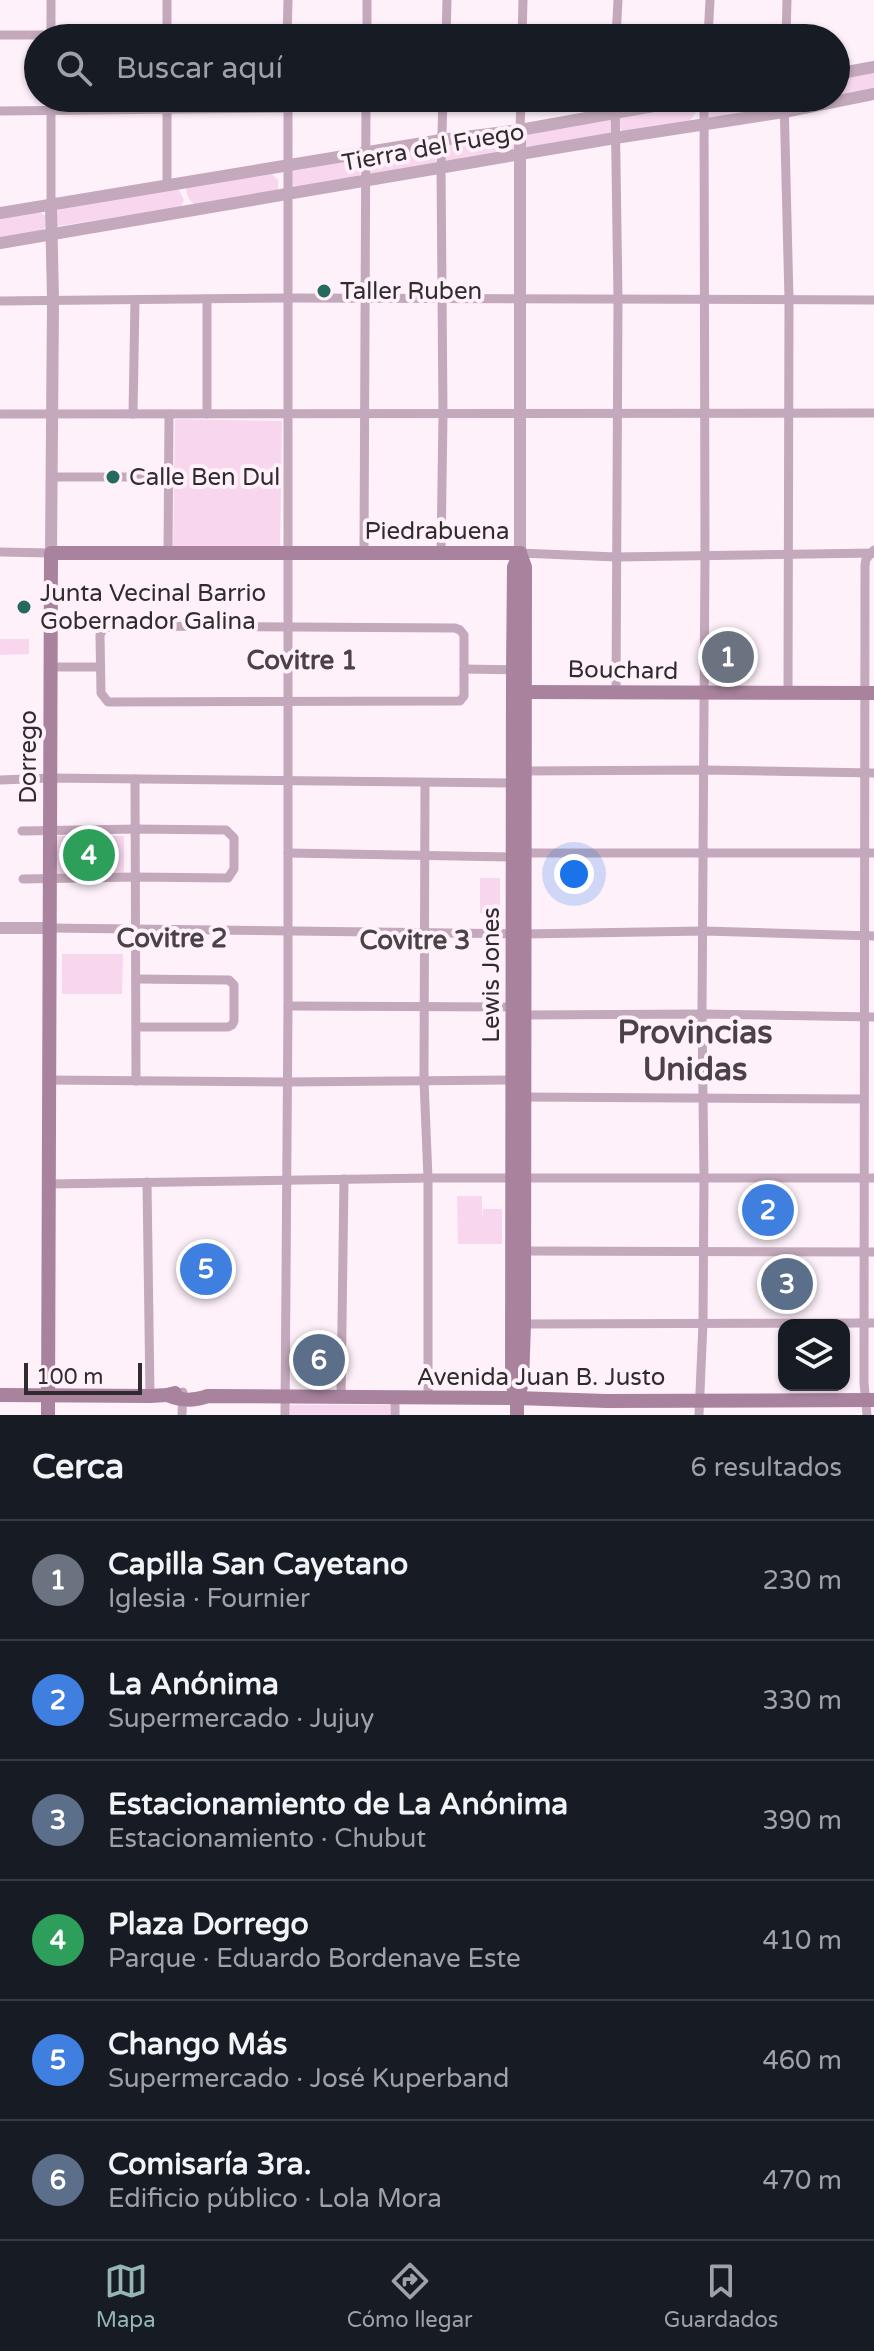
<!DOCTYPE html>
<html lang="es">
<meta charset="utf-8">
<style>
:root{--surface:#171b24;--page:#242831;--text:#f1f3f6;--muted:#9ea1a6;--line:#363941;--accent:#95b5b2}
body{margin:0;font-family:"Varela Round",sans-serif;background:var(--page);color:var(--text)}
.controls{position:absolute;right:24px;bottom:24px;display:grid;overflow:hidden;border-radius:16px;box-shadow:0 2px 6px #0004}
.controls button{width:72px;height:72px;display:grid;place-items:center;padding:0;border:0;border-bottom:2px solid var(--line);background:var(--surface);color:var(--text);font:40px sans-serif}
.scale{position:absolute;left:24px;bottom:20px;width:118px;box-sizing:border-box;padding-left:8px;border:4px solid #302b2e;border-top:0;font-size:22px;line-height:28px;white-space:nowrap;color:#302b2e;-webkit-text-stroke:6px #fef1fa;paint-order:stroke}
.you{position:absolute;left:574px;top:874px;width:28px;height:28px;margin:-20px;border:6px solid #fff;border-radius:50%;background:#1a73e8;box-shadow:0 0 0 12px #1a73e833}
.badge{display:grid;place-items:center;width:52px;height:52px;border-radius:50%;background:var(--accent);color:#fff;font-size:26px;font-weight:700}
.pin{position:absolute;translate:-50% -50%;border:4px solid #fff;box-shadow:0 2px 8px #0006}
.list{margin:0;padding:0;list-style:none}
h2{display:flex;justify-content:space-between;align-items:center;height:104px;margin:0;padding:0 32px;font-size:34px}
h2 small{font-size:26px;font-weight:400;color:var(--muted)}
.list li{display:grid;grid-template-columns:52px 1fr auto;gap:24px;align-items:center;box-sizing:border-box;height:120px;padding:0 32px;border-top:2px solid var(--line)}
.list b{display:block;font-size:30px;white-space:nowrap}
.list p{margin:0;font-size:26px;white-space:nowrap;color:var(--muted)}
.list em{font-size:26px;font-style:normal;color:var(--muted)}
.icon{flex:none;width:44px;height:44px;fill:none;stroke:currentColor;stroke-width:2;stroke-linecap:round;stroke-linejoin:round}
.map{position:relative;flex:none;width:874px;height:1415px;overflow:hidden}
.search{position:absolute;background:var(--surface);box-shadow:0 2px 6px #0004;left:24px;right:24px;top:24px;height:88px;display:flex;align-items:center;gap:20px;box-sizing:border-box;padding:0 28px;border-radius:44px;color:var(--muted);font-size:30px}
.sheet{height:824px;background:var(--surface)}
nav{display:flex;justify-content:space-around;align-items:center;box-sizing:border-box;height:112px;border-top:2px solid var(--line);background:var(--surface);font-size:22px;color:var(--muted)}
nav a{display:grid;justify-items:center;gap:4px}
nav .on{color:var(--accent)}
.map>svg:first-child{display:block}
.green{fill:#f8d7ee}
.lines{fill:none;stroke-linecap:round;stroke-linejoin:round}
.minor{stroke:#c3a9bb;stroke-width:9}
.tertiary{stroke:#c3a9bb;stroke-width:12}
.secondary{stroke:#a9839e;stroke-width:14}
.poi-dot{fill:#246a5e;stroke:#fef1fa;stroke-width:3}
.labels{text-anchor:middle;stroke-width:8;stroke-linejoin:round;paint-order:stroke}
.street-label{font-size:24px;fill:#302b2e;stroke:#fef1fa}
.poi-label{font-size:24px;fill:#302b2e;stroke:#fef1fa;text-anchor:start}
.neighbourhood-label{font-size:26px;font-weight:bold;fill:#4b4148;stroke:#fef1fa}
.district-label{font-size:32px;font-weight:bold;fill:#4b4148;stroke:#fef1fa}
</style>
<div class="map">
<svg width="874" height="1415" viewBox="0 0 874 1415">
<rect width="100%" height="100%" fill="#fef1fa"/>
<g class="green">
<polygon points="874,72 874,89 836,98 836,79"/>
<polygon points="726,98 780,98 780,108 706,120 707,103 710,101"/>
<polygon points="692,103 696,112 689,122 624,132 618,128 619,116"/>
<polygon points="608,118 611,120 611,132 608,134 527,149 525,146 526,135"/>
<polygon points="513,136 514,150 445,163 446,146 450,144"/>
<polygon points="437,146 435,163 369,175 366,162 371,157"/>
<polygon points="356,160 361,165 360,174 357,178 293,188 290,172 295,169"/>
<path d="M272,174L278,180V189L276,191L194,204C189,201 186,194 186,188L190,186Z"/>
<polygon points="178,188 184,200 181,207 53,227 57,211 62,207"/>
<polygon points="37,211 46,216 45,227 42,231 0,239 0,217"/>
<polygon points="175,419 282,421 280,549 173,547"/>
<polygon points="0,639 29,639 29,654 0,655"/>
<polygon points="54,836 124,836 124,873 54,874"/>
<rect x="480" y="878" width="20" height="35"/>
<polygon points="62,954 123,954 122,994 62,994"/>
<polygon points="457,1196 482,1196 482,1221 483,1209 502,1209 502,1244 458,1244"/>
<rect x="290" y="1405" width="100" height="10"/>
</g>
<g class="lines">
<g class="minor">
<polyline points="167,0 167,38"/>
<polyline points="0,35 287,35"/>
<polyline points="51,38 51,0"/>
<polyline points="287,38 288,0"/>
<polyline points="367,38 367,0"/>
<polyline points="446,38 447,0"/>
<polyline points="522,38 523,0"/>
<polyline points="616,38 618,0"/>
<polyline points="708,38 710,0"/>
<polyline points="786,38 787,0"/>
<polyline points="51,98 51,206"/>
<polyline points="615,98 618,299 616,692"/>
<polyline points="784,98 789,299 788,693"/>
<polyline points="0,111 288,108"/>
<polyline points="520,130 521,98"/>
<polyline points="167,186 167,98"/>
<polyline points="0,301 289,298 874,300"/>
<polyline points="0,414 874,413"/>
<polyline points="133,414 135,300"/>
<polyline points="207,414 207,299"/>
<polyline points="52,477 167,477"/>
<polyline points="0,552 51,553"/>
<polyline points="168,553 169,414"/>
<polyline points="364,553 366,98"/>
<polyline points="520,553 616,557 874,553"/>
<polyline points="441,554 443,414 441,167 443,98"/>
<polygon points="111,626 455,628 460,630 464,635 464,696 460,701 108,702 101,693 100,635 103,629"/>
<polyline points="50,667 99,667"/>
<polyline points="464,669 518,670"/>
<polyline points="521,771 705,770 874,773"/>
<polyline points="135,779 136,1081"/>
<polyline points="0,780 51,778 518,783"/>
<polyline points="425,783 424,1081 428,1178 428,1398"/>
<polyline points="22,831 135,829 226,830 234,838 234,869 228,878 135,877 23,879"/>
<polyline points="288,853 513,857 525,853 874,853"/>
<polyline points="50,928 524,934 704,931 874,936"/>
<polyline points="136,979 229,980 234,985 234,1021 232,1025 228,1027 137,1027"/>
<polyline points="288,1006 512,1007 525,1015 702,1014 874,1017"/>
<polyline points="48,1080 287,1082 516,1080"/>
<polyline points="521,1097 863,1099"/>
<polyline points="147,1182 150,1396"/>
<polyline points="49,1184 428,1178 874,1178"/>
<polyline points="521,1251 874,1252"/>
<polyline points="519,1324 874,1323"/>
<polyline points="341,1397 344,1179"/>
<polyline points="182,1415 183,1392"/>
<polyline points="285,1415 288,1006 288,98"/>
<polyline points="395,1415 395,1397"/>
<polyline points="699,1415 703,1323 704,1178 702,1014 705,555 704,98"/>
<polyline points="867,1415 864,1383 865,565 866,559 874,550"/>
</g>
<g class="tertiary">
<polyline points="836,74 874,67"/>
<polyline points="520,130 520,553"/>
<polyline points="51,206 53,300 51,553"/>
<polyline points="0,213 441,140 520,130 698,98"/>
<polyline points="0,243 615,138 784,112 874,94"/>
<polyline points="0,928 50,928"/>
</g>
<g class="secondary">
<polyline points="518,692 874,693"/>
<polyline points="0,1395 150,1396 167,1395 175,1393"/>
<path d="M167,1395C182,1401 193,1401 208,1396L517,1398L606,1401L874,1400"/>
<polyline points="517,1398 512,1384 513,670 514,567 520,553"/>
<polyline points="48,1415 51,553 520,553"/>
<polyline points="517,1415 517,1398 522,1384 524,1323 525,567 520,553"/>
</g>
</g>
<g class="poi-dot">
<circle cx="324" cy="291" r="8"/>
<circle cx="113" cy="477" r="8"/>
<circle cx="24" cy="607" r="8"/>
</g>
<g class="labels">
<g class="street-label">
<text transform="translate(433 147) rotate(-10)" y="8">Tierra del Fuego</text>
<text x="437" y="539">Piedrabuena</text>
<text transform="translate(623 670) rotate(1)" y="8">Bouchard</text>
<text transform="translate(28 757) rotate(-90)" y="8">Dorrego</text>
<text transform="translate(491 975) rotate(-90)" y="8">Lewis Jones</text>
<text x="541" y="1385">Avenida Juan B. Justo</text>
</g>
<g class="poi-label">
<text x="340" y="299">Taller Ruben</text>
<text x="129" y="485">Calle Ben Dul</text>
<text x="40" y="601">Junta Vecinal Barrio<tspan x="40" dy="28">Gobernador Galina</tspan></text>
</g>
<g class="neighbourhood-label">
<text x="302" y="669">Covitre 1</text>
<text x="172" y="947">Covitre 2</text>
<text x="415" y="949">Covitre 3</text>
</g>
<g class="district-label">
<text x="695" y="1043">Provincias<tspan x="695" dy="37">Unidas</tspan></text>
</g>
</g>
</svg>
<div class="controls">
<button><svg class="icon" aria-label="layers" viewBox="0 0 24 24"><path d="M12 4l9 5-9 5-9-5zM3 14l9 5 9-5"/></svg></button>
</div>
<div class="scale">100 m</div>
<div class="you"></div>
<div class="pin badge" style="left:728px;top:657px;background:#6b7280">1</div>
<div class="pin badge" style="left:768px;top:1210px;background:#3f7fe0">2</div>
<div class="pin badge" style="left:787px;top:1284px;background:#5c6f8a">3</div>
<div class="pin badge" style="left:89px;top:855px;background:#2e9e5b">4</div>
<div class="pin badge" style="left:206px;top:1269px;background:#3f7fe0">5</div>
<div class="pin badge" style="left:319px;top:1360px;background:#5c6f8a">6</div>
<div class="search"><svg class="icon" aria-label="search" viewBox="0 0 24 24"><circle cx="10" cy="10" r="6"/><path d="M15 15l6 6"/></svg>Buscar aquí</div>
</div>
<section class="sheet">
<h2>Cerca<small>6 resultados</small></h2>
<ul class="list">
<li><span class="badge" style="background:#6b7280">1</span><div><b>Capilla San Cayetano</b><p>Iglesia · Fournier</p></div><em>230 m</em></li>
<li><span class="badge" style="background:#3f7fe0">2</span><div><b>La Anónima</b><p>Supermercado · Jujuy</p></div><em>330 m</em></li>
<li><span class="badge" style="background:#5c6f8a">3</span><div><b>Estacionamiento de La Anónima</b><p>Estacionamiento · Chubut</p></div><em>390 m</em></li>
<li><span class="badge" style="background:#2e9e5b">4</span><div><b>Plaza Dorrego</b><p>Parque · Eduardo Bordenave Este</p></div><em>410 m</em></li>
<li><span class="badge" style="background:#3f7fe0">5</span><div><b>Chango Más</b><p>Supermercado · José Kuperband</p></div><em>460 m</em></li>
<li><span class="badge" style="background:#5c6f8a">6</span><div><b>Comisaría 3ra.</b><p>Edificio público · Lola Mora</p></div><em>470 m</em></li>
</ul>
</section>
<nav>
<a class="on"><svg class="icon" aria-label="map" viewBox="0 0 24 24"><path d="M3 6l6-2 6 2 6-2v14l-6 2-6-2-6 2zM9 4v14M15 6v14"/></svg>Mapa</a>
<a><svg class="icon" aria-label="directions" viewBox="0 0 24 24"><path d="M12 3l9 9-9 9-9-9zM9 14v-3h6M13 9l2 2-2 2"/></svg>Cómo llegar</a>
<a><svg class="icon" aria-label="saved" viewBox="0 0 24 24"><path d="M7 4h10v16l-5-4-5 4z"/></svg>Guardados</a>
</nav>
